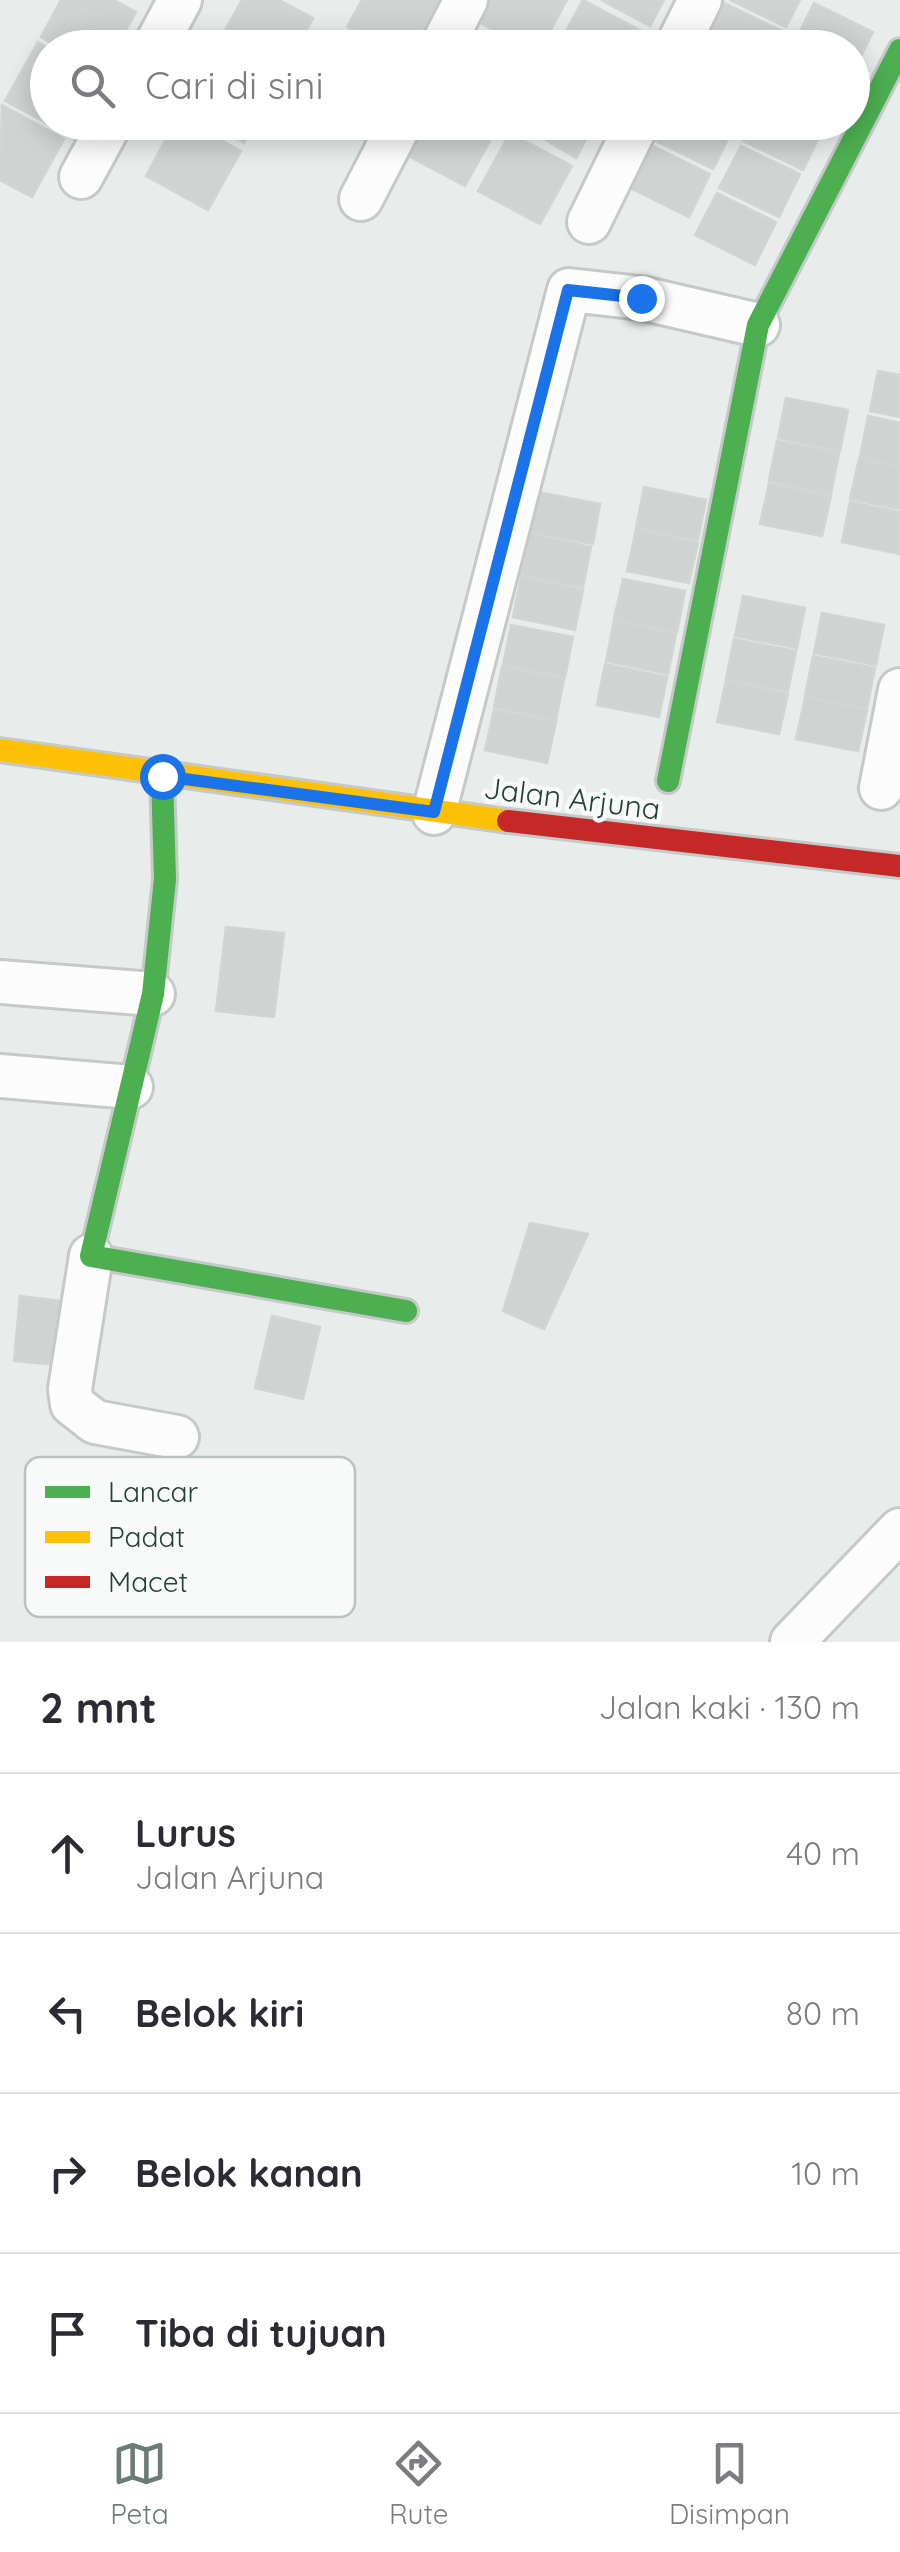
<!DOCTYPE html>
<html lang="id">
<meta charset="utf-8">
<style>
:root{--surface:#fff;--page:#f2f2f3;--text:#2b2b33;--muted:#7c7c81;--line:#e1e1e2;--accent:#6b7c77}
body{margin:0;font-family:Quicksand,sans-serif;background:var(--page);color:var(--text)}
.stop{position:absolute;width:30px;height:30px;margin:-22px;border:8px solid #1a73e8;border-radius:50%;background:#fff}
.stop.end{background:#1a73e8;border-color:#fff;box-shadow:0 2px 10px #0008}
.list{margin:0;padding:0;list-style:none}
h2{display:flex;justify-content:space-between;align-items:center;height:130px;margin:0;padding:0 40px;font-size:42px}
h2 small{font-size:32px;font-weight:400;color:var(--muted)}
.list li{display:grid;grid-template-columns:65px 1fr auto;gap:30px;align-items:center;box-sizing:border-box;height:160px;padding:0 40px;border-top:2px solid var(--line)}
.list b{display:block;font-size:38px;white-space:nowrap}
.list p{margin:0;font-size:32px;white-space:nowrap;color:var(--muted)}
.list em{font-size:32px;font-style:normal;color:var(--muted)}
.icon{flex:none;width:55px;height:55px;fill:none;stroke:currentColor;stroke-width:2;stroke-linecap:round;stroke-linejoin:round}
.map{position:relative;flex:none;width:900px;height:1642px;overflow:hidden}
.search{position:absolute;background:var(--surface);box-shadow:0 5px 25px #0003;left:30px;right:30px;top:30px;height:110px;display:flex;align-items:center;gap:25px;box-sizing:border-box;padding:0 35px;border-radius:55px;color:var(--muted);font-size:38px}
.sheet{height:770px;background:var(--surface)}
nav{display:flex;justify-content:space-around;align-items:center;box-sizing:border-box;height:140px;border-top:2px solid var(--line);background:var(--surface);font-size:28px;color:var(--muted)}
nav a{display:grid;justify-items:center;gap:5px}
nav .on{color:var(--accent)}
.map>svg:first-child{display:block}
.building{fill:#cfd4d2;stroke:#d1d5d4;stroke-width:2.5}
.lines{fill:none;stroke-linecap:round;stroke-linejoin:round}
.street-casing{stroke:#c5cac8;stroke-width:48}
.fast-casing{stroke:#c4cac8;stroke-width:28}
.slow-casing{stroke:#c4cac8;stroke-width:28}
.jam-casing{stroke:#c4cac8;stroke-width:28}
.street{stroke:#fcfcfc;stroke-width:42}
.fast{stroke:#4caf50;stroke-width:22}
.slow{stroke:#ffc107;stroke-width:22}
.jam{stroke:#c62828;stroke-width:22}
.route{stroke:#1a73e8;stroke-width:12}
.labels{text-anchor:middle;stroke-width:9;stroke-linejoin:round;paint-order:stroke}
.street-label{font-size:30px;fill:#273f39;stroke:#f7faf9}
.key{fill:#f7faf9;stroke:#b9c2bf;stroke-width:2.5}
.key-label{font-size:28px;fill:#273f39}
</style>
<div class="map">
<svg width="900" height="1642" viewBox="0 0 900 1642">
<rect width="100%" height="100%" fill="#e8edeb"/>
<g class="building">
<polygon points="61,0 114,0 136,12 116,48 61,48 41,37"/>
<polygon points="242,0 279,0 313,18 297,48 226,48 218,43"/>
<polygon points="362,0 438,0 442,2 417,48 386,48 347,27"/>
<polygon points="486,0 567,0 541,48 525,48 475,20"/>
<polygon points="583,0 645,33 637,48 557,48"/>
<polygon points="601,0 664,0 650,26"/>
<polygon points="730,0 800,0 786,27"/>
<polygon points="724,3 784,32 776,48 703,46"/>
<polygon points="814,3 873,32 852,74 852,48 793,46"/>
<polygon points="471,28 507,48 460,48"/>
<polygon points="38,42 48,48 48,122 74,122 68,134 5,101"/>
<polygon points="2,105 64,139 32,197 0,180"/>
<polygon points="175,122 188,122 241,151 208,210 146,176"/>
<polygon points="207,122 255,122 244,143"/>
<polygon points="420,122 487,122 497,128 465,186 403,153"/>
<polygon points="515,122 595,122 576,158"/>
<polygon points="663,122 726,122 734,127 713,169 654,140"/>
<polygon points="752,122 814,122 824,127 803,170 743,141"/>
<polygon points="510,133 572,166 540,224 478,191"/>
<polygon points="651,145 710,174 689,217 630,188"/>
<polygon points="741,146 800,174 779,217 719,188"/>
<polygon points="717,193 776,222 755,265 695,235"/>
<polygon points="878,371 900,375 900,417 870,411"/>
<polygon points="786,398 848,410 840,451 778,438"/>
<polygon points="868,416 900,423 900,465 860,457"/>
<polygon points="777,441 839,453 831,494 769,481"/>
<polygon points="859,459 900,467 900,509 850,499"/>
<polygon points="769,484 831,496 822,536 760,524"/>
<polygon points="644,487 706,500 698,540 636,528"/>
<polygon points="538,492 600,504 593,544 530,532"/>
<polygon points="850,502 900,512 900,554 842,542"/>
<polygon points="636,530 698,543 689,583 627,571"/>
<polygon points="529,534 591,547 583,587 521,575"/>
<polygon points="521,577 583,590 575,630 513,617"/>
<polygon points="623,579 685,591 677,632 614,619"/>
<polygon points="743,596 805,608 797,648 735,636"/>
<polygon points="822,613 884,625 876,665 814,653"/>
<polygon points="614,621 676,634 668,674 606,661"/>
<polygon points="511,625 573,637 565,677 503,665"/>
<polygon points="734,639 796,651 788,691 726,679"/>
<polygon points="813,656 875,668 867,708 805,696"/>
<polygon points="605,664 667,677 659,717 597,705"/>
<polygon points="502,667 564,679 556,720 494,707"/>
<polygon points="726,681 788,694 779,734 717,722"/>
<polygon points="805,698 867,710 858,751 796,739"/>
<polygon points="494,710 556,722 547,763 485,750"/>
<polygon points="226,927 284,933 274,1017 216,1011"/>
<polygon points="530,1223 588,1234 544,1329 503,1311"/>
<polygon points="20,1296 62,1301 55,1365 14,1361"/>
<polygon points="272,1316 320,1327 303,1399 255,1388"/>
</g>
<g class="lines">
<g class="street-casing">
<g id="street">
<polyline points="154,48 180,0"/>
<polyline points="441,48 466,0"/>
<polyline points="676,48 700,0"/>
<polyline points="81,177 111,122"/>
<polyline points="361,199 401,122"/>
<polyline points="589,222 638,122"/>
<polyline points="881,788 900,690"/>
<polyline points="434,813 569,290 641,298 758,325"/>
<polyline points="0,982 153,994"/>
<polyline points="0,1076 131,1087"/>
<polyline points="91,1256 70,1389 72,1404 95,1422 177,1437"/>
<polyline points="792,1642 900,1530"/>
</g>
</g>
<g class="fast-casing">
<g id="fast">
<polyline points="162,776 165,879 153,994 91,1256 406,1311"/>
<polyline points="668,781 758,325 900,50"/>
</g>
</g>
<g class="slow-casing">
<polyline id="slow" points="0,750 508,821"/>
</g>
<g class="jam-casing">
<polyline id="jam" points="508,821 900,866"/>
</g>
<use href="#street" class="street"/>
<use href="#fast" class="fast"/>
<use href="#slow" class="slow"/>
<use href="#jam" class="jam"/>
</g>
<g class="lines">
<polyline class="route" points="162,776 434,812 568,290 641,298"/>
</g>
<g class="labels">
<g class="street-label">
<text transform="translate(572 799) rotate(7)" y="10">Jalan Arjuna</text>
</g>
</g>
<rect x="25" y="1457" width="330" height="160" rx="15" class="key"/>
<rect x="45" y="1486" width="45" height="12" fill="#4caf50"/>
<rect x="45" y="1531" width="45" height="12" fill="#ffc107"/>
<rect x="45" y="1576" width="45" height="12" fill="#c62828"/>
<g class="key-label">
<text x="108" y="1502">Lancar</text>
<text x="108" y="1547">Padat</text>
<text x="108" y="1592">Macet</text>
</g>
</svg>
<div class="stop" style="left:162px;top:776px"></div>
<div class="stop end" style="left:641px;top:298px"></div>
<div class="search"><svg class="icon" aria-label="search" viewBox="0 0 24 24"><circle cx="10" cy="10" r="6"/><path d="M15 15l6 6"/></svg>Cari di sini</div>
</div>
<section class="sheet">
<h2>2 mnt<small>Jalan kaki · 130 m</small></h2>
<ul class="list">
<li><svg class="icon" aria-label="ahead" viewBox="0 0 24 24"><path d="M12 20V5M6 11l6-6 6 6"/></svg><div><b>Lurus</b><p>Jalan Arjuna</p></div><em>40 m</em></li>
<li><svg class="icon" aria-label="left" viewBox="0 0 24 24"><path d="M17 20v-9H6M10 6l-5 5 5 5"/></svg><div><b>Belok kiri</b></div><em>80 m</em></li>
<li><svg class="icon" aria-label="right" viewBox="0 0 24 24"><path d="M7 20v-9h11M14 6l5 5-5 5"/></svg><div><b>Belok kanan</b></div><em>10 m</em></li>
<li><svg class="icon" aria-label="arrive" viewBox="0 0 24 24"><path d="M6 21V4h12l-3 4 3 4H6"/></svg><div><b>Tiba di tujuan</b></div></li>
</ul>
</section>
<nav>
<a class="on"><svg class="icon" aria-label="map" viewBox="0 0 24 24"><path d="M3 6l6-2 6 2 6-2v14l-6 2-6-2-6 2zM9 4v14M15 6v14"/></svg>Peta</a>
<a><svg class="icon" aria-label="directions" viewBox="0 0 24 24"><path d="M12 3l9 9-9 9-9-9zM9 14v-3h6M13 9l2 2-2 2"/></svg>Rute</a>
<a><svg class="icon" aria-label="saved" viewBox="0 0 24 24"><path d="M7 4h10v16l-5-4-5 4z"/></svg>Disimpan</a>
</nav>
